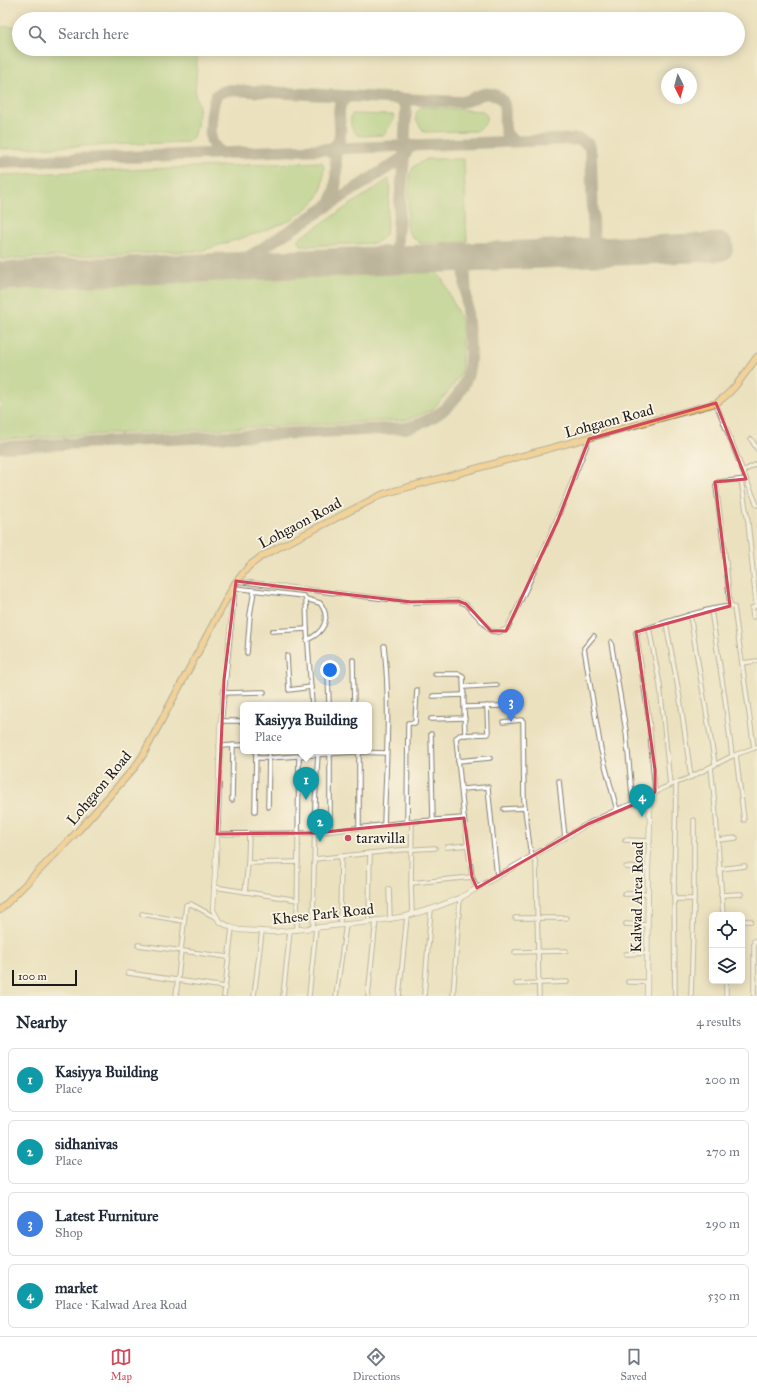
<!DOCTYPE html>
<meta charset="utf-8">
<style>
:root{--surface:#fff;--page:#f2f2f3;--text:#1f2937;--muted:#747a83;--line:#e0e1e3;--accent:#d1495b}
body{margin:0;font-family:"IM FELL Great Primer",serif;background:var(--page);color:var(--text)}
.controls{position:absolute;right:12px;bottom:12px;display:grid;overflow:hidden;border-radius:6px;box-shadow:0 2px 10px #0003}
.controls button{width:36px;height:36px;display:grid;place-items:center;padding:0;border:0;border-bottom:1px solid var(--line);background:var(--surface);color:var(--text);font:20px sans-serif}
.compass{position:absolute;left:661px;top:68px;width:36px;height:36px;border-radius:50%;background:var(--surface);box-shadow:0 2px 10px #0003;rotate:174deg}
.scale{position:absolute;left:12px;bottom:10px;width:65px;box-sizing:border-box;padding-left:4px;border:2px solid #1c1c1c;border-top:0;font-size:11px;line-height:14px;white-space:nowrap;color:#1c1c1c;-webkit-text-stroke:3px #fcf5e5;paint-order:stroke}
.you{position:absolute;left:330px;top:670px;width:14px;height:14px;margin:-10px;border:3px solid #fff;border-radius:50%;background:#1a73e8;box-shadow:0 0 0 6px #1a73e833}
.badge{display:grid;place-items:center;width:26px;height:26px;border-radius:50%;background:var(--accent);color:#fff;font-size:13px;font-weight:700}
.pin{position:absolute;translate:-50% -33px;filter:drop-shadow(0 1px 2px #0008)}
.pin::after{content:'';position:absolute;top:21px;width:14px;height:12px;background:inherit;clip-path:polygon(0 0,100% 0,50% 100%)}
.popup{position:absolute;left:240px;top:702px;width:132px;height:52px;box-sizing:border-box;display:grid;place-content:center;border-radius:6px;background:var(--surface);filter:drop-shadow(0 1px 3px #0005);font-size:13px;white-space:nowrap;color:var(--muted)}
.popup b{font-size:15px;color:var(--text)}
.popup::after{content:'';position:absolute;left:50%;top:100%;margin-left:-8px;border:8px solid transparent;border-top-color:var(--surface)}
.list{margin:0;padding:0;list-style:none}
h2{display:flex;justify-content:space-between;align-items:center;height:52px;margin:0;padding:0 16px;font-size:17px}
h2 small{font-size:13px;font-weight:400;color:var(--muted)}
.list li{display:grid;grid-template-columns:26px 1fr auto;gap:12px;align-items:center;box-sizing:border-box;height:64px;margin:0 8px 8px;padding:0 8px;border:1px solid var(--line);border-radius:6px}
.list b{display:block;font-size:15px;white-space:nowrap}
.list p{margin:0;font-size:13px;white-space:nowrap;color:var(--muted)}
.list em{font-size:13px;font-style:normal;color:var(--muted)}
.icon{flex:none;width:22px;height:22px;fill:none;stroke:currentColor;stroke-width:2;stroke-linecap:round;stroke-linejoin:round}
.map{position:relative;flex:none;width:757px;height:996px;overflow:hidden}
.search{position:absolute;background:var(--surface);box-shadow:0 2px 10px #0003;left:12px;right:12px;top:12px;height:44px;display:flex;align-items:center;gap:10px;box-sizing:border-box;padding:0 14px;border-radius:22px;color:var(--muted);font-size:15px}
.sheet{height:340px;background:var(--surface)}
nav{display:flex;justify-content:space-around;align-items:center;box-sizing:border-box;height:56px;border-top:1px solid var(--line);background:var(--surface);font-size:11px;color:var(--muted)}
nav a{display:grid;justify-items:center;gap:2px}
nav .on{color:var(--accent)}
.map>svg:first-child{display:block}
.green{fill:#a0cc79;stroke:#5e744a}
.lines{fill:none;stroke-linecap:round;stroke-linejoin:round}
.taxiway{stroke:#847e6e;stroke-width:12}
.runway{stroke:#847e6e;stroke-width:29}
.minor-casing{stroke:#847e6e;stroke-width:5.5}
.tertiary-casing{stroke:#847e6e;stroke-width:6}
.primary-casing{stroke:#847e6e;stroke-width:8}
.minor{stroke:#fff;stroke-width:3.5}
.tertiary{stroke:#fff;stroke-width:4.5}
.primary{stroke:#f8bf6c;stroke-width:5.5}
.marked{fill:none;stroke:#d1495b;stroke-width:3;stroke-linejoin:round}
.poi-dot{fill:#d1495b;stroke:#fcf5e5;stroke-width:1.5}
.labels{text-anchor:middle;stroke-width:3.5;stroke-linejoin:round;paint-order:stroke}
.street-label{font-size:15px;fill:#1c1c1c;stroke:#fcf5e5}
.poi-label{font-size:15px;fill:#1c1c1c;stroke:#fcf5e5;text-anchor:start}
</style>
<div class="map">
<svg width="757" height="996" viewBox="0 0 757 996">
<rect width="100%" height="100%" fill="#fcf5e5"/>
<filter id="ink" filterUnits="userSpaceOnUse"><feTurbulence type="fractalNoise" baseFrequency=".025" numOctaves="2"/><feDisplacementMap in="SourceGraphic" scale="8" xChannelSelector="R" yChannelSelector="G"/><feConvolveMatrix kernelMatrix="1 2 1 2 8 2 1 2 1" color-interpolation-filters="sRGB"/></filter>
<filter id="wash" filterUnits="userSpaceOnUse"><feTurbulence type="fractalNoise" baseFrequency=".012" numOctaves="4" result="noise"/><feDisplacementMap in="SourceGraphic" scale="16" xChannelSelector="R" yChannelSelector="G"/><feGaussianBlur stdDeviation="0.9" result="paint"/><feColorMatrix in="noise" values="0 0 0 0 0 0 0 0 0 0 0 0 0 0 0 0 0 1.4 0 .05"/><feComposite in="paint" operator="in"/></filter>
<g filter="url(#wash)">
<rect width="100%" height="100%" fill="#ebe1bf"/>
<g class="green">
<polygon points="0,27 19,27 19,49 198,49 195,94 199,106 197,127 193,137 188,142 0,149"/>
<path d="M421,107L483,111C491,119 484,127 476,131L424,132L416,120V113Z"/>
<path d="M352,114L394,115L393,121L384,135L361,136C352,134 348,122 352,114Z"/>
<polygon points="427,159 464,159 467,242 420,243 410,235 407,228 410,174 414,166"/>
<polygon points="322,162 324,166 322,188 316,200 310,206 289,221 258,233 201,251 0,259 0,175"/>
<polygon points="389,179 390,186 386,234 376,243 302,246 298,239"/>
<polygon points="434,270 442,278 462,322 462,371 451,389 432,410 406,420 0,439 0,289"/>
</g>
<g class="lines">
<g class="taxiway">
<path d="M222,154C218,150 214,147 212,142C209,134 212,101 217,95C220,92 225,91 229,90L461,102C474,101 483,88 497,96C515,105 493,135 517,141"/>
<polyline points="0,162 579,139 589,145 591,155 594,252"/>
<path d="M328,205C338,195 337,168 335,155L328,150C332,148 336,146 338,142C346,126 329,105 350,96"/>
<polyline points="255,253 260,262 267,266"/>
<polyline points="395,261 404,157 406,107 402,101 395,98"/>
<polyline points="230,267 255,253 404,157 408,149 416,145"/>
<path d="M0,447L406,428C433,421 457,405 467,377C473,360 469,339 468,322C466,301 465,279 464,258"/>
</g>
<polyline class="runway" points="0,276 719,247"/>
</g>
</g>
<g filter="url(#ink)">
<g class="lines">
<g class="minor-casing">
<g id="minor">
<polyline points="716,403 746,479 720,482 718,482 716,486 726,563 730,606"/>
<polyline points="751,439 757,449"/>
<polyline points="743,471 757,464"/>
<polyline points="746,479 757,505"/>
<polyline points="741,480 748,522 756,603 756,606 752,608 753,617"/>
<path d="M236,581L411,602L458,601L466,604L491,631L499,632L507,629C538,567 564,503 589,439"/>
<path d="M235,588L304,596L306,599L320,603C332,619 323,633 307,640"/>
<polyline points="306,599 307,629 312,705"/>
<polyline points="711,610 725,699 732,756"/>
<polyline points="690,615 715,764"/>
<polyline points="666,623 680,699 691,777"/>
<polyline points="649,628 660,685 670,785"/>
<polyline points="272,631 307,629"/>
<polyline points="594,636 584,648 601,750 617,810"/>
<polyline points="611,642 626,731 632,795 634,804"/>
<path d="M384,646C391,705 386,765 384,824"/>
<polyline points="247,653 250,615 254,591"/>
<polyline points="287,656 289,690 311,687"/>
<polyline points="353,660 354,705"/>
<polyline points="742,663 757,661"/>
<polyline points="328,671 329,705"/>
<polyline points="435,674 459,674 463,676 465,735"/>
<polyline points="464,687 497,685"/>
<polyline points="223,693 264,692"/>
<polyline points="433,696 464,695"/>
<polyline points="465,707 500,706"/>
<polyline points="431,719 465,718"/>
<polyline points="221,721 243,721"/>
<polyline points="503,722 521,720 523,721 524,800 530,849 536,863 539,996"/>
<polyline points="431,734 433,820"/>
<polyline points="219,746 243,745"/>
<polyline points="330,751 330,831"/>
<polyline points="359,752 359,827"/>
<polyline points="736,755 744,820"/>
<polyline points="256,758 269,758 354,752 386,753"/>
<polyline points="458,761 490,758"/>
<polyline points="711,767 716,816 723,915"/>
<polyline points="559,781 565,838"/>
<polyline points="488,788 497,876"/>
<polyline points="462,789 488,787"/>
<path d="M655,792L649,720L636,632C652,627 722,602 734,607L754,748"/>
<polyline points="649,798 661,789 691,777 732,756 757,747"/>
<polyline points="232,800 233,745"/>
<polyline points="268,807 269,751"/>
<polyline points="504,809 525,808"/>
<polyline points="255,811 256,751"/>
<polyline points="412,821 411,883 412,914"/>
<polyline points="407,822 408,723 415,723 417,690"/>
<polyline points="217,834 315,833 407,822 464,818"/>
<polyline points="625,840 650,841"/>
<polyline points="718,840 736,838"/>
<polyline points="447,847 468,845"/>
<polyline points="315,859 399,850 435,848"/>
<polyline points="248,863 298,862"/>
<polyline points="626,867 648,869"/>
<polyline points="720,869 745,866"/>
<polyline points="411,883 472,877"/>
<polyline points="214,887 298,900"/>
<polyline points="477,888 472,877 464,818 456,738 460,735 488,734 487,706"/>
<polyline points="389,889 390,919"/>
<polyline points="245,892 248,863 249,834"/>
<polyline points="624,894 648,894"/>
<polyline points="721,895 741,894"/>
<polyline points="675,899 694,899"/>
<polyline points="142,914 183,921"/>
<polyline points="515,918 566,918"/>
<polyline points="742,921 751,921"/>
<polyline points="369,922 370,853"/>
<polyline points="626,924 648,925"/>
<polyline points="340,925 341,856"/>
<polyline points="313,928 315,804 318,754"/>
<polyline points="297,930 299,756"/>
<polyline points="138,945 228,957"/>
<polyline points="515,952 566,951"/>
<polyline points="626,954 648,953"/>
<polyline points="128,973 225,987"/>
<polyline points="726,981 726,996"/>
<polyline points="628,982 647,982"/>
<polyline points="516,984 567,982"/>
<polyline points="176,996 186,905 191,904 211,915 216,917"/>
<polyline points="224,996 232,928"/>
<polyline points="254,996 262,931"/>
<polyline points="283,996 290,931"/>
<polyline points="309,996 316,927"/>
<polyline points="336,996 346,924"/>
<polyline points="368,996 376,920"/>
<polyline points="399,996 407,916"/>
<polyline points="424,996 431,909"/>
<polyline points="453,996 460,898"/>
<polyline points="675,996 674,885 676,783"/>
<polyline points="691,996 694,899 694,820"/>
<polyline points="754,996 754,941 757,940"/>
</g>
</g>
<g class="tertiary-casing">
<polyline id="tertiary" points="235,584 220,730 218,818 213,910 219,921 230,927 239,930 274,932 369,922 407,916 431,909 460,898 588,824 617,810 649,798 650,824 648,869 647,996"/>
</g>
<g class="primary-casing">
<path id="primary" d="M0,910L78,831L135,767L143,755L235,583L249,566L262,556L383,494L716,403C733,393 745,373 757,357"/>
</g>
<use href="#minor" class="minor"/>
<use href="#tertiary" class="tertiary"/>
<use href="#primary" class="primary"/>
</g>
</g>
<path d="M0 0H757V996H0ZM716,403L746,479L715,482L730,606L636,632L655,770V792L649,798L588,824L477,888L472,877L464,818L315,833L217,834L224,680L236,581L411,602L458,601L466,604L491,631H506L558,520L589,439Z" fill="#ebe1bf" fill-opacity=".55" fill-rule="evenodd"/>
<path class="marked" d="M716,403L746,479L715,482L730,606L636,632L655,770V792L649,798L588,824L477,888L472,877L464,818L315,833L217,834L224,680L236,581L411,602L458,601L466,604L491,631H506L558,520L589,439Z"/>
<circle class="poi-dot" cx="348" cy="838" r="4"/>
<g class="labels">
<g class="street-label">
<text transform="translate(609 421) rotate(-15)" y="5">Lohgaon Road</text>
<text transform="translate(300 523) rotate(-28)" y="5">Lohgaon Road</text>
<text transform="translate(99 788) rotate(-50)" y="5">Lohgaon Road</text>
<text transform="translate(637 897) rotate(-89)" y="5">Kalwad Area Road</text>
<text transform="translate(323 914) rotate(-6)" y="5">Khese Park Road</text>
</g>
<g class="poi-label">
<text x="356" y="843">taravilla</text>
</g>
</g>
</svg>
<div class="controls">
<button><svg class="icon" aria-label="locate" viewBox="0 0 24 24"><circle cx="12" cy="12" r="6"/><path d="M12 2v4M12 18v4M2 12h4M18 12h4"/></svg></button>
<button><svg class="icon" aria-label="layers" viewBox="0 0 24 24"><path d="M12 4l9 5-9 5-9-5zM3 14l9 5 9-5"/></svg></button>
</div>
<svg class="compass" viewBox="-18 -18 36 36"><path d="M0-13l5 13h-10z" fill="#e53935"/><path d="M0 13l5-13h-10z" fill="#747a83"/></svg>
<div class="scale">100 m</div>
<div class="you"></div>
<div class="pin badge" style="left:306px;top:800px;background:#0f9aa8">1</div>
<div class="popup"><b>Kasiyya Building</b>Place</div>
<div class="pin badge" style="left:320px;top:842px;background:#0f9aa8">2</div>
<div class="pin badge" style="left:511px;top:722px;background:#3f7fe0">3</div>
<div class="pin badge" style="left:642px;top:817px;background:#0f9aa8">4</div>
<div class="search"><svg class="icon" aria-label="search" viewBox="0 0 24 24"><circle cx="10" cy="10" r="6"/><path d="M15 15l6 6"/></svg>Search here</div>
</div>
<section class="sheet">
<h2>Nearby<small>4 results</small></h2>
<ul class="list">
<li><span class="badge" style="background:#0f9aa8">1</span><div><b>Kasiyya Building</b><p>Place</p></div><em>200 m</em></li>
<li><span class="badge" style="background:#0f9aa8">2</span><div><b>sidhanivas</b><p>Place</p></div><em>270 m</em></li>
<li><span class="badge" style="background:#3f7fe0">3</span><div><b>Latest Furniture</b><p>Shop</p></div><em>290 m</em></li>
<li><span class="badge" style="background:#0f9aa8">4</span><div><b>market</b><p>Place · Kalwad Area Road</p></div><em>530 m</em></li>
</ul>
</section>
<nav>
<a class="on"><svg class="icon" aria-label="map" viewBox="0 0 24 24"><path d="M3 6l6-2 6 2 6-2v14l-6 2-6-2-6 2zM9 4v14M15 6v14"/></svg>Map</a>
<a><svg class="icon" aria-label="directions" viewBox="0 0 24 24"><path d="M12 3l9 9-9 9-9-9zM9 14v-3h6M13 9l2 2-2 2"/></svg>Directions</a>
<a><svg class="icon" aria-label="saved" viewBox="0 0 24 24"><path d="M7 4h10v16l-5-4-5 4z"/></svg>Saved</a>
</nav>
